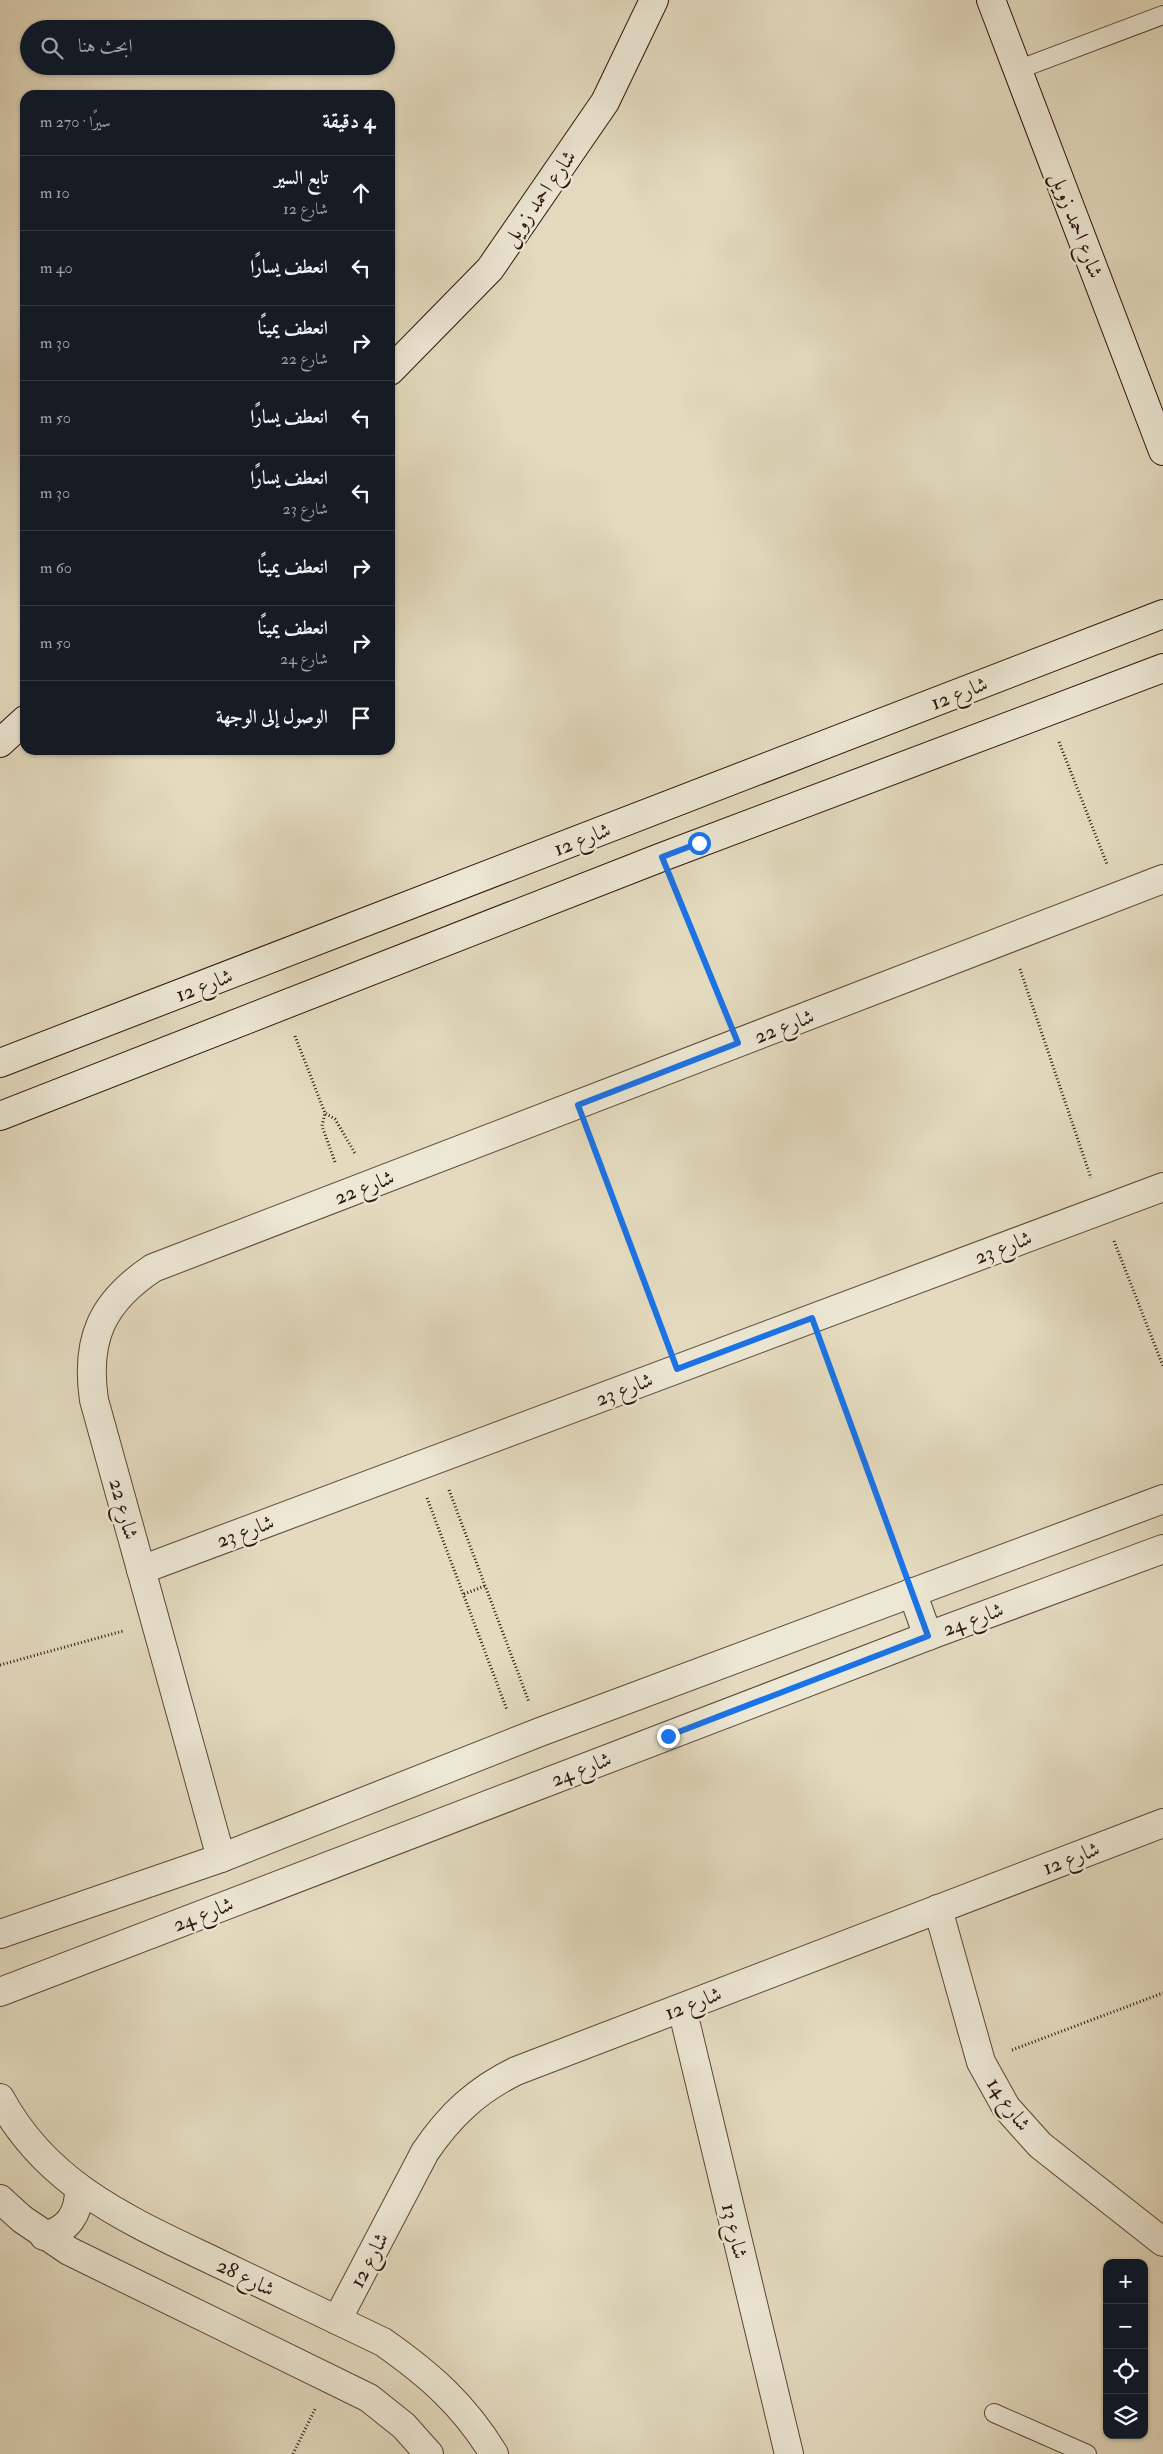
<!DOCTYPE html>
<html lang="ar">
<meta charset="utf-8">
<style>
:root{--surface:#171b24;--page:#20242c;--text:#f1f3f6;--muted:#9ea1a6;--line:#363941}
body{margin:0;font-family:"IM FELL Double Pica",Amiri,serif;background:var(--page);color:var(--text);direction:rtl}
.controls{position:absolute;right:15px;bottom:15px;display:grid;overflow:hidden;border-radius:10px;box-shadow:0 1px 4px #0004}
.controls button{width:45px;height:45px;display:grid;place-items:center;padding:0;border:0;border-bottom:1px solid var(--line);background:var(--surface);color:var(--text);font:25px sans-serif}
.stop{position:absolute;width:15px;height:15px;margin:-11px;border:4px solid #1a73e8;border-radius:50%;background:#fff}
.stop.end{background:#1a73e8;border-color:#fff;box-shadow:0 1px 5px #0008}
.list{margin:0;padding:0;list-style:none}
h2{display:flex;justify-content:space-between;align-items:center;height:65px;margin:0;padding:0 20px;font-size:21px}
h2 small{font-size:16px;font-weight:400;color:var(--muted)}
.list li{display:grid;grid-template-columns:32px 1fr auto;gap:15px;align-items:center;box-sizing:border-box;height:75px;padding:0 20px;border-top:1px solid var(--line)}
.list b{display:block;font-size:19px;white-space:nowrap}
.list p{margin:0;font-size:16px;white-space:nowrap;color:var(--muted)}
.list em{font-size:16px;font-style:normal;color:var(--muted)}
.icon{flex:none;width:28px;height:28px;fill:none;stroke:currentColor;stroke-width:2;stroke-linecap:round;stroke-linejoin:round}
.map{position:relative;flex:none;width:1163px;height:2454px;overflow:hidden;direction:ltr}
.search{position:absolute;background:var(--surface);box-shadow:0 1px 4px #0004;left:20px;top:20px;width:375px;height:55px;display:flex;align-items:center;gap:12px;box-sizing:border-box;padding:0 18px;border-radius:28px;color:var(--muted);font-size:19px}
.panel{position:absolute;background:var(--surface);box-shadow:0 1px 4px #0004;left:20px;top:90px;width:375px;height:665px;border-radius:15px;direction:rtl}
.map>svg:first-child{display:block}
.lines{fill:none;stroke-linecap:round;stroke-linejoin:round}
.lane-casing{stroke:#59463a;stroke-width:20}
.street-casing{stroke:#59463a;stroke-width:30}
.secondary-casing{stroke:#2b150d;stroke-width:30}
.path{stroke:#2b150d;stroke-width:3;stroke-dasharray:1 2.5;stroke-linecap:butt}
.lane{stroke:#ede8d5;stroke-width:18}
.street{stroke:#ede8d5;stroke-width:28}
.secondary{stroke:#ede8d5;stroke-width:28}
.route{stroke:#1a73e8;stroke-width:6}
.labels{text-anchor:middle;stroke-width:4.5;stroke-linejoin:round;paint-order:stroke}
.street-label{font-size:21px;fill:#2b150d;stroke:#ede8d5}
</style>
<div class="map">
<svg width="1163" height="2454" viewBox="0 0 1163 2454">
<rect width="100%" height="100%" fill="#e4dbbf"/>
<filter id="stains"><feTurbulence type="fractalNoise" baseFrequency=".004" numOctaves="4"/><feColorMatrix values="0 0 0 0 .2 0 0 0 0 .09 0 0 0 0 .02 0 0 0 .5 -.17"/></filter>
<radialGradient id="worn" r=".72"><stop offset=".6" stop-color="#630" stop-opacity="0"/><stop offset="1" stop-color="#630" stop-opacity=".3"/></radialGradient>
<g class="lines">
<g class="lane-casing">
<g id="lane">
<polyline points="1017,70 1163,15"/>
<polyline points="994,2413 1087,2454"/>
</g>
</g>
<g class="street-casing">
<g id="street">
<polyline points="141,1570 1163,1187"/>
<polyline points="912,1592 928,1636"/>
<path d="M221,1858L94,1400C85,1339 102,1302 153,1268L1163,879"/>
<polyline points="938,1909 981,2062 1006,2107 1040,2145 1163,2242"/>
<polyline points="0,1934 221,1858 540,1732 1163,1499"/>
<polyline points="0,1992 928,1636 1163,1549"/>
<polyline points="682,2008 789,2454"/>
<path d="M0,2098C49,2189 135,2223 222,2265C276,2291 329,2316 383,2342C430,2375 464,2405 494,2454"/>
<polyline points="0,2199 22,2219 69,2251 369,2398 404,2426 429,2454"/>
<path d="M44,2236C68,2230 79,2214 79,2190"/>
<path d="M337,2320L425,2152C450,2115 477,2090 516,2071L1163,1823"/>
</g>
</g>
<g class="secondary-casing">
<g id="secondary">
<polyline points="991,0 1163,451"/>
<polyline points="390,371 490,269 605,102 654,0"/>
<polyline points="0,743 25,720"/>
<polyline points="0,1063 1163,614"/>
<polyline points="0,1116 662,857 1163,668"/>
</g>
</g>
<g class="path">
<polyline points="1059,742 1107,864"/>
<polyline points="675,887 725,1011"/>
<polyline points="1020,969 1091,1178"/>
<polyline points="295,1036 325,1113"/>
<polyline points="589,1135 665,1338"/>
<polyline points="335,1162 322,1126 325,1113 335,1119 356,1155"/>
<polyline points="1114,1241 1163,1366"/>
<polyline points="823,1350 901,1562"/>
<polyline points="449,1490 529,1702"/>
<polyline points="427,1498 507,1710"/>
<polyline points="464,1594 485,1586"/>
<polyline points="0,1665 123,1631"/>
<polyline points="1012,2050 1163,1993"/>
<polyline points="293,2454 316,2407"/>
</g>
<use href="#lane" class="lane"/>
<use href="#street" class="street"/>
<use href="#secondary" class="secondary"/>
</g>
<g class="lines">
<polyline class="route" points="668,1736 928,1636 812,1318 677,1369 578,1105 738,1043 662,857 699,843"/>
</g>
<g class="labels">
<g class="street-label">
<text transform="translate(539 198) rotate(-55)" y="7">شارع احمد زويل</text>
<text transform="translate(1077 225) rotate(69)" y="7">شارع احمد زويل</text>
<text transform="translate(959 693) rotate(-21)" y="7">شارع 12</text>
<text transform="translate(582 839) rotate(-21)" y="7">شارع 12</text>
<text transform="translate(204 985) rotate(-21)" y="7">شارع 12</text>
<text transform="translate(784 1026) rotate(-21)" y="7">شارع 22</text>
<text transform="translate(364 1187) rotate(-21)" y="7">شارع 22</text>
<text transform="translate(1003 1247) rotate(-21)" y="7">شارع 23</text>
<text transform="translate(624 1389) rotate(-21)" y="7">شارع 23</text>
<text transform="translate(124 1509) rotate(75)" y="7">شارع 22</text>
<text transform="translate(245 1531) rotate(-20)" y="7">شارع 23</text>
<text transform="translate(973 1619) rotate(-20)" y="7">شارع 24</text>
<text transform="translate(581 1769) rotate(-21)" y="7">شارع 24</text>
<text transform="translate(1071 1858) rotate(-21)" y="7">شارع 12</text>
<text transform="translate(203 1914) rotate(-21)" y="7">شارع 24</text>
<text transform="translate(693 2003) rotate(-21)" y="7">شارع 12</text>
<text transform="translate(1009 2104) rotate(55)" y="7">شارع 14</text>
<text transform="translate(735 2231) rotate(77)" y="7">شارع 13</text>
<text transform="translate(369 2260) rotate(-62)" y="7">شارع 12</text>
<text transform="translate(246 2277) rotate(26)" y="7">شارع 28</text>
</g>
</g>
<rect width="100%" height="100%" filter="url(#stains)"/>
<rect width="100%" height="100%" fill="url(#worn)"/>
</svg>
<div class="controls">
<button>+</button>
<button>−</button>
<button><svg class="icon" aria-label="locate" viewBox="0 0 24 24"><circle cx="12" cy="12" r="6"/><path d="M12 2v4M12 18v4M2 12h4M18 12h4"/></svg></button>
<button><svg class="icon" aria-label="layers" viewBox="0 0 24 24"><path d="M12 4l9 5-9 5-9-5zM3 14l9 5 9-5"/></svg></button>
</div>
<div class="stop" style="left:699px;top:843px"></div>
<div class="stop end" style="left:668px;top:1736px"></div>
<div class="search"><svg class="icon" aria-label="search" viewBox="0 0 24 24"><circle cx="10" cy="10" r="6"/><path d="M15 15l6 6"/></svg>ابحث هنا</div>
<section class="panel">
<h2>4 دقيقة<small>سيرًا · 270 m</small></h2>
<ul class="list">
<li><svg class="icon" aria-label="ahead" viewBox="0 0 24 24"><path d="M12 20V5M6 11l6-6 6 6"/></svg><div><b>تابع السير</b><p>شارع 12</p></div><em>10 m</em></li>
<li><svg class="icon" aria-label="left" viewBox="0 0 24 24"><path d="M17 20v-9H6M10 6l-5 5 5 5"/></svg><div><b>انعطف يسارًا</b></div><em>40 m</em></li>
<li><svg class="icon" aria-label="right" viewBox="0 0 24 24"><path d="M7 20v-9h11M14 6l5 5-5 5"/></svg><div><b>انعطف يمينًا</b><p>شارع 22</p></div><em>30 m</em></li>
<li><svg class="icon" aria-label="left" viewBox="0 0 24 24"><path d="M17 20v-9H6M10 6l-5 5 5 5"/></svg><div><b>انعطف يسارًا</b></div><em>50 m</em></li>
<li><svg class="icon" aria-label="left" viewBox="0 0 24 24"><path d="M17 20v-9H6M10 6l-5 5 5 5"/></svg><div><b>انعطف يسارًا</b><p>شارع 23</p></div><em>30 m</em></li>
<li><svg class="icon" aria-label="right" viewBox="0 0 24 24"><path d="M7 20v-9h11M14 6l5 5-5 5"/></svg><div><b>انعطف يمينًا</b></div><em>60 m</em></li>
<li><svg class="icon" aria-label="right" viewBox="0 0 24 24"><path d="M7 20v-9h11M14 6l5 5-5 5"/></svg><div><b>انعطف يمينًا</b><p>شارع 24</p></div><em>50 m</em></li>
<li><svg class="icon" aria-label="arrive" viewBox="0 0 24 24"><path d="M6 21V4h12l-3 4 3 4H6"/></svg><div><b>الوصول إلى الوجهة</b></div></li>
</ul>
</section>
</div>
